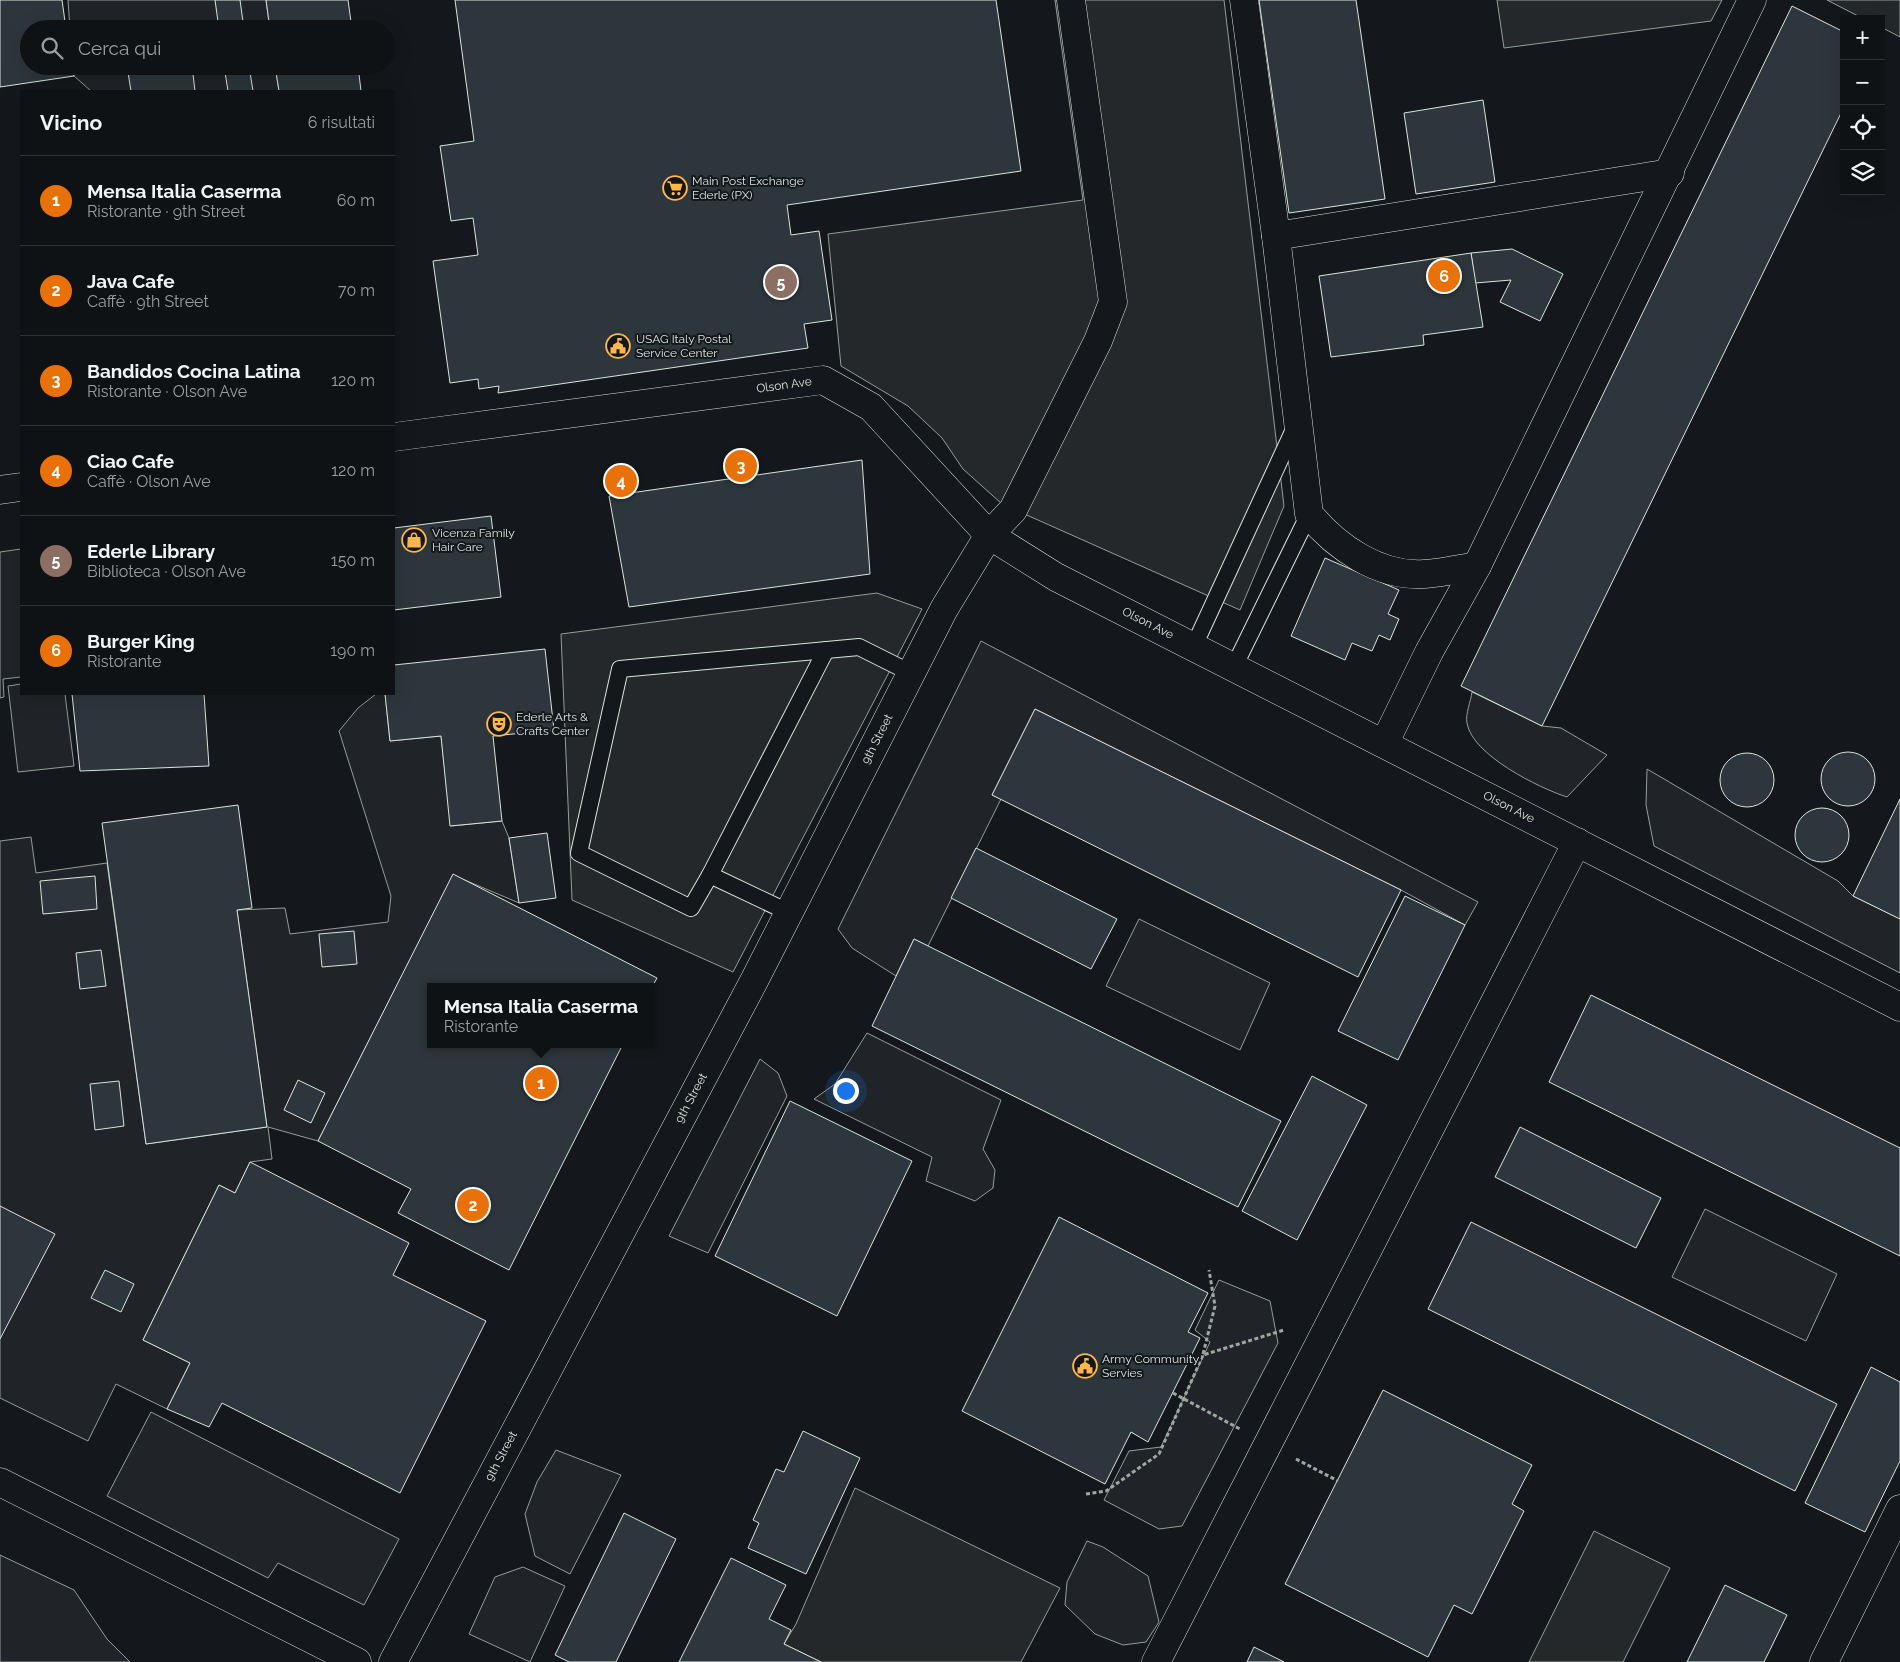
<!DOCTYPE html>
<html lang="it">
<meta charset="utf-8">
<style>
:root{--surface:#0f1215;--page:#1d2022;--text:#f1f3f6;--muted:#9b9ea0;--line:#2f3234;--accent:#8c9099}
body{margin:0;font-family:Raleway,sans-serif;background:var(--page);color:var(--text)}
.controls{position:absolute;right:15px;top:15px;display:grid;overflow:hidden;border-radius:0px;box-shadow:0 5px 20px #0002}
.controls button{width:45px;height:45px;display:grid;place-items:center;padding:0;border:0;border-bottom:1px solid var(--line);background:var(--surface);color:var(--text);font:25px sans-serif}
.you{position:absolute;left:845px;top:1090px;width:18px;height:18px;margin:-12px;border:4px solid #fff;border-radius:50%;background:#1a73e8;box-shadow:0 0 0 8px #1a73e833}
.badge{display:grid;place-items:center;width:32px;height:32px;border-radius:50%;background:var(--accent);color:#fff;font-size:16px;font-weight:700}
.pin{position:absolute;translate:-50% -50%;border:2px solid #fff;box-shadow:0 1px 5px #0006}
.popup{position:absolute;left:427px;top:983px;width:228px;height:65px;box-sizing:border-box;display:grid;place-content:center;border-radius:0px;background:var(--surface);filter:drop-shadow(0 1px 4px #0005);font-size:16px;white-space:nowrap;color:var(--muted)}
.popup b{font-size:19px;color:var(--text)}
.popup::after{content:'';position:absolute;left:50%;top:100%;margin-left:-10px;border:10px solid transparent;border-top-color:var(--surface)}
.list{margin:0;padding:0;list-style:none}
h2{display:flex;justify-content:space-between;align-items:center;height:65px;margin:0;padding:0 20px;font-size:21px}
h2 small{font-size:16px;font-weight:400;color:var(--muted)}
.list li{display:grid;grid-template-columns:32px 1fr auto;gap:15px;align-items:center;box-sizing:border-box;height:90px;padding:0 20px;border-top:1px solid var(--line)}
.list b{display:block;font-size:19px;white-space:nowrap}
.list p{margin:0;font-size:16px;white-space:nowrap;color:var(--muted)}
.list em{font-size:16px;font-style:normal;color:var(--muted)}
.icon{flex:none;width:28px;height:28px;fill:none;stroke:currentColor;stroke-width:2;stroke-linecap:round;stroke-linejoin:round}
.map{position:relative;flex:none;width:1900px;height:1662px;overflow:hidden}
.search{position:absolute;background:var(--surface);box-shadow:0 5px 20px #0002;left:20px;top:20px;width:375px;height:55px;display:flex;align-items:center;gap:12px;box-sizing:border-box;padding:0 18px;border-radius:28px;color:var(--muted);font-size:19px}
.panel{position:absolute;background:var(--surface);box-shadow:0 5px 20px #0002;left:20px;top:90px;width:375px;height:605px;border-radius:0px}
.map>svg:first-child{display:block}
.green{fill:#202428;stroke:#939e99}
.parking{fill:#24282b;stroke:#939e99}
.building{fill:#2c363c;stroke:#d8e6dc}
.lines{fill:none;stroke-linecap:round;stroke-linejoin:round}
.lane-casing{stroke:#d8e6dc;stroke-width:18}
.street-casing{stroke:#d8e6dc;stroke-width:29}
.path{stroke:#9da8a2;stroke-width:3;stroke-dasharray:4 2.5;stroke-linecap:butt}
.lane{stroke:#14181c;stroke-width:16}
.street{stroke:#14181c;stroke-width:28}
.labels{text-anchor:middle;stroke-width:4;stroke-linejoin:round;paint-order:stroke}
.poi-label{font-size:12px;fill:#d8e6dc;stroke:#14181c;text-anchor:start}
.street-label{font-size:12px;fill:#d8e6dc;stroke:#14181c}
</style>
<div class="map">
<svg width="1900" height="1662" viewBox="0 0 1900 1662">
<rect width="100%" height="100%" fill="#14181c"/>
<g class="green">
<polygon points="68,0 266,0 270,29 70,29"/>
<polygon points="73,66 275,66 279,91 91,91 74,76"/>
<polygon points="21,549 21,677 3,679 4,697 0,698 0,552"/>
<polygon points="981,641 1478,902 1465,925 1401,890 1035,709 992,795 1001,799 928,946 914,939 896,976 852,948 838,929"/>
<polygon points="21,684 21,694 65,694 74,766 18,772 8,686"/>
<path d="M1472,692L1542,726L1561,728L1607,755L1567,797C1539,788 1472,755 1467,723C1465,714 1471,701 1472,692Z"/>
<polygon points="376,694 385,694 390,741 441,736 451,826 502,821 509,838 519,903 453,875 318,1141 268,1127 272,1159 250,1162 235,1193 219,1185 143,1340 190,1363 167,1409 116,1384 88,1441 0,1398 0,841 31,837 36,873 107,863 146,1144 267,1127 237,910 285,908 290,934 388,922 391,896 339,731 358,708"/>
<polygon points="1647,769 1838,881 1853,896 1900,919 1900,973 1654,846 1646,805"/>
<polygon points="1139,919 1270,983 1240,1050 1106,986"/>
<polygon points="867,1033 1001,1100 983,1149 995,1170 993,1188 975,1201 926,1181 932,1157 814,1099 835,1084"/>
<polygon points="760,1059 778,1073 787,1096 708,1253 669,1236"/>
<polygon points="1705,1209 1837,1274 1806,1341 1672,1277"/>
<polygon points="1219,1280 1270,1301 1278,1343 1182,1526 1159,1529 1104,1500 1129,1451 1161,1447 1210,1342 1195,1330"/>
<polygon points="151,1412 399,1539 364,1605 278,1563 268,1578 107,1496"/>
<polygon points="556,1450 621,1475 570,1574 535,1556 525,1514 537,1482"/>
<polygon points="1087,1541 1103,1547 1148,1576 1159,1622 1146,1642 1123,1645 1095,1634 1065,1605 1067,1582"/>
<polygon points="0,1555 74,1590 107,1639 130,1662 0,1662"/>
<polygon points="523,1567 565,1586 530,1662 469,1634 495,1577"/>
</g>
<g class="parking">
<polygon points="1055,0 1224,0 1284,506 1240,610 1002,504 963,469 942,438 908,406 841,366 828,234 1083,200"/>
<polygon points="1497,0 1722,0 1711,21 1504,48"/>
<polygon points="1827,0 1900,0 1900,37 1881,27 1881,19 1864,19"/>
<polygon points="877,593 922,609 733,972 572,900 561,634"/>
<polygon points="855,1488 1060,1588 1021,1662 821,1662 784,1644 796,1624"/>
<polygon points="1594,1531 1670,1568 1623,1662 1529,1662"/>
</g>
<g class="building">
<polygon points="0,0 62,0 66,29 29,29 29,66 72,66 74,76 0,87"/>
<polygon points="215,0 240,0 244,29 219,29"/>
<polygon points="266,0 348,0 352,29 270,29"/>
<polygon points="455,0 996,0 1021,171 787,205 791,235 819,231 832,320 804,324 808,348 498,393 499,386 479,389 478,379 450,383 433,261 478,255 473,218 451,221 440,146 474,141"/>
<polygon points="1259,0 1356,0 1385,199 1289,213"/>
<polygon points="1792,6 1844,32 1844,107 1542,726 1461,686"/>
<polygon points="127,66 192,66 195,91 131,91"/>
<polygon points="224,66 249,66 253,91 228,91"/>
<polygon points="275,66 358,66 361,91 279,91"/>
<polygon points="1483,100 1495,182 1416,194 1404,113"/>
<polygon points="1512,249 1563,274 1540,321 1500,302 1511,280 1475,283 1471,253"/>
<polygon points="1471,253 1483,327 1423,335 1424,345 1331,357 1319,276"/>
<polygon points="862,460 870,574 629,607 609,496"/>
<polygon points="491,516 501,597 394,610 394,528"/>
<polygon points="1325,558 1399,590 1388,614 1399,619 1390,640 1379,635 1372,651 1352,643 1345,660 1291,636"/>
<polygon points="545,649 554,730 493,736 502,821 450,826 441,736 390,741 385,694 394,694 394,665"/>
<polygon points="72,694 204,694 209,766 80,771"/>
<polygon points="1035,709 1401,890 1358,977 992,795"/>
<circle cx="1848" cy="779" r="27"/>
<circle cx="1747" cy="780" r="27"/>
<polygon points="1900,799 1900,919 1853,896"/>
<polygon points="238,805 252,908 237,910 267,1127 146,1144 102,823"/>
<circle cx="1822" cy="835" r="27"/>
<polygon points="547,833 556,898 519,903 509,838"/>
<polygon points="976,848 1117,919 1091,969 951,898"/>
<polygon points="453,874 657,978 651,989 651,987 431,987 431,1044 623,1044 509,1270 398,1213 411,1189 318,1141"/>
<polygon points="95,876 97,909 43,914 40,881"/>
<polygon points="1405,896 1465,925 1398,1060 1338,1031"/>
<polygon points="354,931 357,964 322,967 319,934"/>
<polygon points="914,939 1281,1121 1238,1207 872,1026"/>
<polygon points="101,950 106,986 80,989 76,953"/>
<polygon points="1591,995 1900,1148 1900,1256 1549,1082"/>
<polygon points="1312,1076 1367,1105 1297,1240 1242,1211"/>
<polygon points="298,1080 325,1093 311,1123 284,1110"/>
<polygon points="119,1081 124,1126 95,1130 90,1084"/>
<polygon points="790,1101 912,1161 837,1316 715,1256"/>
<polygon points="1520,1127 1661,1198 1636,1248 1495,1177"/>
<polygon points="250,1162 409,1243 393,1275 486,1321 400,1493 222,1403 209,1427 167,1409 190,1363 143,1340 219,1185 235,1193"/>
<polygon points="0,1206 55,1234 0,1339"/>
<polygon points="1059,1217 1208,1293 1188,1332 1200,1338 1148,1442 1131,1432 1105,1484 962,1411"/>
<polygon points="1471,1222 1837,1404 1795,1491 1428,1309"/>
<polygon points="105,1270 134,1284 121,1312 91,1298"/>
<polygon points="1871,1367 1900,1382 1900,1461 1865,1532 1805,1503"/>
<polygon points="1383,1390 1532,1465 1512,1504 1524,1511 1472,1614 1454,1605 1428,1657 1285,1584"/>
<polygon points="803,1431 860,1458 806,1574 748,1548 759,1523 753,1520 776,1469 784,1472"/>
<polygon points="624,1513 676,1539 616,1662 569,1662 555,1655"/>
<polygon points="731,1558 786,1585 769,1619 791,1630 784,1644 821,1662 679,1662"/>
<polygon points="1725,1585 1787,1615 1764,1662 1687,1662"/>
<polygon points="1254,1647 1284,1662 1247,1662"/>
</g>
<g class="lines">
<g class="lane-casing">
<g id="lane">
<polyline points="1194,646 1296,425"/>
<polyline points="1234,667 1309,514"/>
<polyline points="710,875 826,650"/>
<polyline points="788,912 710,875 691,908 579,853 620,669 859,647 911,673"/>
</g>
</g>
<g class="street-casing">
<g id="street">
<polyline points="1244,0 1276,236"/>
<polyline points="394,437 823,380 871,407 989,535 1056,577 1900,1007"/>
<polyline points="0,490 21,487"/>
<path d="M1477,566C1459,569 1441,573 1424,574C1379,577 1336,547 1309,514L1276,236L1670,173"/>
<polyline points="1385,742 1429,652 1477,566 1752,0"/>
<polyline points="0,1482 357,1662"/>
<polyline points="393,1662 755,979 944,609 989,535 1013,510 1098,341 1113,302 1071,0"/>
<polyline points="1156,1662 1577,842"/>
<polyline points="1824,1662 1900,1509"/>
</g>
</g>
<g class="path">
<polyline points="1203,1354 1215,1306 1209,1270"/>
<polyline points="1173,1393 1240,1429"/>
<polyline points="1296,1459 1338,1481"/>
<polyline points="1086,1494 1106,1491 1159,1454 1203,1355 1284,1330"/>
</g>
<use href="#lane" class="lane"/>
<use href="#street" class="street"/>
</g>
<defs>
<g id="supermarket-ring" transform="scale(1.25)"><circle r="9.5" fill="#14181c" stroke="#ffb74d" stroke-width="1.5"/><path d="M-6-5.5h2.5l.6 2H6L4.5 2H-2.5L-4.4-4H-6ZM-1.5 3.2a1.3 1.3 0 1 0 .1 0ZM3 3.2a1.3 1.3 0 1 0 .1 0Z" fill="#ffb74d"/></g>
<g id="civic-ring" transform="scale(1.25)"><circle r="9.5" fill="#14181c" stroke="#ffb74d" stroke-width="1.5"/><path d="M-.6-6.5H3V-4.5H.6V-3L4-1V1h2V6H-6V1h2V-1L-.6-3ZM-1.2 2.5V6h2.4V2.5Z" fill="#ffb74d"/></g>
<g id="shop-ring" transform="scale(1.25)"><circle r="9.5" fill="#14181c" stroke="#ffb74d" stroke-width="1.5"/><path d="M-5-2.5h2.3a2.7 3.5 0 0 1 5.4 0H5L5.5 6h-11ZM-1.5-2.5h3a1.5 2.3 0 0 0-3 0Z" fill="#ffb74d"/></g>
<g id="theatre-ring" transform="scale(1.25)"><circle r="9.5" fill="#14181c" stroke="#ffb74d" stroke-width="1.5"/><path d="M-5-5.5Q0-4 5-5.5V0Q5 5 0 6Q-5 5-5 0ZM-3.3-2.5H-1v1.5H-3.3ZM1-2.5H3.3v1.5H1ZM-2.8 1Q0 5.5 2.8 1Z" fill="#ffb74d"/></g>
</defs>
<g fill-rule="evenodd">
<use href="#supermarket-ring" x="675" y="188"/>
<use href="#civic-ring" x="618" y="346"/>
<use href="#shop-ring" x="414" y="540"/>
<use href="#theatre-ring" x="499" y="724"/>
<use href="#civic-ring" x="1085" y="1366"/>
</g>
<g class="labels">
<g class="poi-label">
<text x="692" y="185">Main Post Exchange<tspan x="692" dy="14">Ederle (PX)</tspan></text>
<text x="636" y="343">USAG Italy Postal<tspan x="636" dy="14">Service Center</tspan></text>
<text x="432" y="537">Vicenza Family<tspan x="432" dy="14">Hair Care</tspan></text>
<text x="516" y="721">Ederle Arts &amp;<tspan x="516" dy="14">Crafts Center</tspan></text>
<text x="1102" y="1363">Army Community<tspan x="1102" dy="14">Servies</tspan></text>
</g>
<g class="street-label">
<text transform="translate(784 385) rotate(-8)" y="4">Olson Ave</text>
<text transform="translate(1148 623) rotate(27)" y="4">Olson Ave</text>
<text transform="translate(877 739) rotate(-63)" y="4">9th Street</text>
<text transform="translate(1509 807) rotate(27)" y="4">Olson Ave</text>
<text transform="translate(691 1098) rotate(-62)" y="4">9th Street</text>
<text transform="translate(501 1456) rotate(-62)" y="4">9th Street</text>
</g>
</g>
</svg>
<div class="controls">
<button>+</button>
<button>−</button>
<button><svg class="icon" aria-label="locate" viewBox="0 0 24 24"><circle cx="12" cy="12" r="6"/><path d="M12 2v4M12 18v4M2 12h4M18 12h4"/></svg></button>
<button><svg class="icon" aria-label="layers" viewBox="0 0 24 24"><path d="M12 4l9 5-9 5-9-5zM3 14l9 5 9-5"/></svg></button>
</div>
<div class="you"></div>
<div class="pin badge" style="left:541px;top:1083px;background:#e8710a">1</div>
<div class="popup"><b>Mensa Italia Caserma</b>Ristorante</div>
<div class="pin badge" style="left:473px;top:1205px;background:#e8710a">2</div>
<div class="pin badge" style="left:741px;top:466px;background:#e8710a">3</div>
<div class="pin badge" style="left:621px;top:481px;background:#e8710a">4</div>
<div class="pin badge" style="left:781px;top:282px;background:#8d6e63">5</div>
<div class="pin badge" style="left:1444px;top:276px;background:#e8710a">6</div>
<div class="search"><svg class="icon" aria-label="search" viewBox="0 0 24 24"><circle cx="10" cy="10" r="6"/><path d="M15 15l6 6"/></svg>Cerca qui</div>
<section class="panel">
<h2>Vicino<small>6 risultati</small></h2>
<ul class="list">
<li><span class="badge" style="background:#e8710a">1</span><div><b>Mensa Italia Caserma</b><p>Ristorante · 9th Street</p></div><em>60 m</em></li>
<li><span class="badge" style="background:#e8710a">2</span><div><b>Java Cafe</b><p>Caffè · 9th Street</p></div><em>70 m</em></li>
<li><span class="badge" style="background:#e8710a">3</span><div><b>Bandidos Cocina Latina</b><p>Ristorante · Olson Ave</p></div><em>120 m</em></li>
<li><span class="badge" style="background:#e8710a">4</span><div><b>Ciao Cafe</b><p>Caffè · Olson Ave</p></div><em>120 m</em></li>
<li><span class="badge" style="background:#8d6e63">5</span><div><b>Ederle Library</b><p>Biblioteca · Olson Ave</p></div><em>150 m</em></li>
<li><span class="badge" style="background:#e8710a">6</span><div><b>Burger King</b><p>Ristorante</p></div><em>190 m</em></li>
</ul>
</section>
</div>
